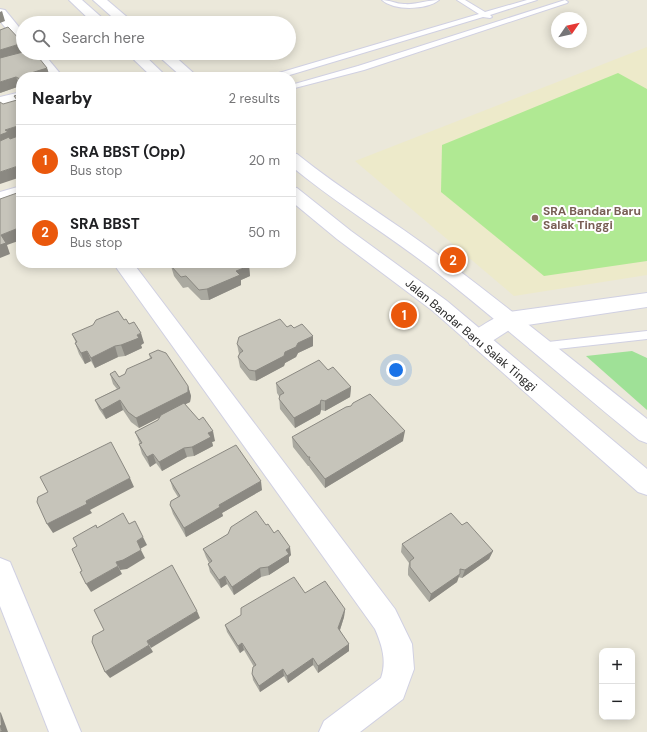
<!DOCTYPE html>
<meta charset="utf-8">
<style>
:root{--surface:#fff;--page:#f2f2f2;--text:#202124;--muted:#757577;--line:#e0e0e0;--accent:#ea580c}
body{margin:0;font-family:"DM Sans",sans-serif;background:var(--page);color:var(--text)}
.controls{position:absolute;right:12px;bottom:12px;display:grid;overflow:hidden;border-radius:8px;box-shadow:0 2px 10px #0003}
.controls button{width:36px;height:36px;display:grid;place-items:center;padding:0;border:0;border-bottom:1px solid var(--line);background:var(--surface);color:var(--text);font:20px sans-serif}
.compass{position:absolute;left:551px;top:12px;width:36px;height:36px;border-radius:50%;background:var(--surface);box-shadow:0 2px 10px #0003;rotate:56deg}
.you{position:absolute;left:396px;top:370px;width:14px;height:14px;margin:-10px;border:3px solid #fff;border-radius:50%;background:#1a73e8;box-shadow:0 0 0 6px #1a73e833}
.badge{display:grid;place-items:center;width:26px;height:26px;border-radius:50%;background:var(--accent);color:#fff;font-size:13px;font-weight:700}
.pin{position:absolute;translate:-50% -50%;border:2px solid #fff;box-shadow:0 1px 4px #0006}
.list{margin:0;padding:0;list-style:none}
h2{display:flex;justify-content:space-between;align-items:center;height:52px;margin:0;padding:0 16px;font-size:17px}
h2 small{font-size:13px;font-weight:400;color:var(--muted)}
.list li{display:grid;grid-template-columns:26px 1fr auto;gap:12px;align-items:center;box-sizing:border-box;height:72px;padding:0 16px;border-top:1px solid var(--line)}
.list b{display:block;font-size:15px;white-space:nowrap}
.list p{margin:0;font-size:13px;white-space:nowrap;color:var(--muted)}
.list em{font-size:13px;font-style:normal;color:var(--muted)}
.icon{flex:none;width:22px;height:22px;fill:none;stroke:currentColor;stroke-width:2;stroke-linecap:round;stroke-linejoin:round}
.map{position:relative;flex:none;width:647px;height:732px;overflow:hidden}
.search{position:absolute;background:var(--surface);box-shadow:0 2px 10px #0003;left:16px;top:16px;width:280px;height:44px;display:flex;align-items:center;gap:10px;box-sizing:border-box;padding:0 14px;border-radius:22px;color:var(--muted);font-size:15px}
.panel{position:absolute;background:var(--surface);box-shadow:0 2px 10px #0003;left:16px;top:72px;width:280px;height:196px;border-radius:16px}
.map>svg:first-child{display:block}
.education{fill:#edeaca}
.green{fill:#9fe197}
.pitch{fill:#b0e993}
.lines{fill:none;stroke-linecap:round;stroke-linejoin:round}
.service-casing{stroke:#d0d0e2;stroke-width:2}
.minor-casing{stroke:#d0d0e2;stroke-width:2}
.secondary-casing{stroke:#d0d0e2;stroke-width:2}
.service{fill:#fff;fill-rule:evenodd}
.minor{fill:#fff;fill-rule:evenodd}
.secondary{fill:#fff;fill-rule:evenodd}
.wall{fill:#aaa9a0}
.shaded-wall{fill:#8b8982}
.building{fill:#c6c4ba;stroke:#8b8982}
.education-dot{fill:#8d6e63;stroke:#fff;stroke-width:1.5}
.labels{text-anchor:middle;stroke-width:4;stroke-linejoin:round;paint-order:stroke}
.education-label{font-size:12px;font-weight:bold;fill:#785e54;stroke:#fff;text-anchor:start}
.street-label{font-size:12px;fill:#292929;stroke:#fff}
</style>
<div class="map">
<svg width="647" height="732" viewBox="0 0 647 732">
<rect width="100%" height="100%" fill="#ebe8da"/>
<polygon class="education" points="647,47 647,275 514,296 355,161"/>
<polygon class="green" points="632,351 647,358 647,410 586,356"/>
<polygon class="pitch" points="618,73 647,89 647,261 544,276 441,192 442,145"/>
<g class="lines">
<g class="service-casing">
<g id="service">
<path d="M382,0C390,0 396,4 404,4C416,5 427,0 439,0C427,10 394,11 382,0Z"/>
<polygon points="457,0 465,0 485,12 527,0 537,0 490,15 492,17 490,18 483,17 283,77 271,77 272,75 479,14"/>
<polygon points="565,0 568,2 567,3 364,70 291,89 291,85 358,66"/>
<polygon points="647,331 647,339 539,351 535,350 533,347 535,344 539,343"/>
</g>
</g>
<g class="minor-casing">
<g id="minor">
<polygon points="0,9 5,10 23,32 23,44 18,43 0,21"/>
<polygon points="28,53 43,53 63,77 48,77"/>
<polygon points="21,92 21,101 0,107 0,97"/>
<polygon points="21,186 21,197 0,203 0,192"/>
<path d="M113,263H133L395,609L412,644L414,669L403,699L360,732H319L324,721L381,678C387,661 382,645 375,629Z"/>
<path d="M647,293V307L514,327L486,345L478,347L470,345L467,339C473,329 497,316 509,312Z"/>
<polygon points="0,558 10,562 81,732 49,732 0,606"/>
</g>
</g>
<g class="secondary-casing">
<g id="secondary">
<polygon points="69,0 82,0 108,23 93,23"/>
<polygon points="93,0 107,0 134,23 119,23"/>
<polygon points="127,53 142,53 167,77 152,77"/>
<polygon points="155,53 171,53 198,77 182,77"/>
<path d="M291,153L297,154C344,192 397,223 445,260C513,311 580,366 647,419V443L639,440C569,383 501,323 431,268C385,233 336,203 291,166Z"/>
<polygon points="291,187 297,188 351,231 447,301 647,469 647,495 638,492 433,311 337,239 291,201"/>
</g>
</g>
<use href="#service" class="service"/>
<use href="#minor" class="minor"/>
<use href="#secondary" class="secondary"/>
</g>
<g class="wall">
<polygon points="23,43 23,53 47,68 50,77 21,77 21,88 20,86 0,93"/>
<polygon points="171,266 249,266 250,276 241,280 241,285 209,300 201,300 188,287 183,288 174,276"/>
<polygon points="124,320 144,343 141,345 142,348 125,356 118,357 95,368 91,361 85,364 79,354 75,343 76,343 72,334"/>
<polygon points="287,327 313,346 298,353 296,357 285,363 284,366 256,381 250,380 240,367 238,357 239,354 237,344"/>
<polygon points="149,354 188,386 191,396 190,402 185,404 215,441 212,442 213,446 194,456 187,457 162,471 156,463 150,467 142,454 139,444 140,444 135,432 158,420 160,417 139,428 131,422 123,410 106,419 99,409 95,400 117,389 113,384 110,374 119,377 125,374 150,358"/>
<polygon points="328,370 351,387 350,397 325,411 321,410 320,414 295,428 280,409 279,396 277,393 276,383"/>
<polygon points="292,437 403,441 325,488 310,468 309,466 308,466 293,447"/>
<polygon points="170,480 262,490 222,513 223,516 186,537 173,514 170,505 178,497 173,489"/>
<polygon points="266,525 274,533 291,555 289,557 289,562 269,575 261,577 234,595 227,584 221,588 210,572 208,564 209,563 206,557 203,549 228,534"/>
<polygon points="462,525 493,551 489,559 462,578 458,577 457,582 429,602 408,575 408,569 409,563 401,552 402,544"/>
<polygon points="305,593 345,609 344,617 340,630 349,651 318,673 313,665 288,683 284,676 260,692 253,680 252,674 254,667 244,650 240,653 227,632 225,625"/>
</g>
<g class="shaded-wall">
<polygon points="2,11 5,21 0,23 0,12"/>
<polygon points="23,43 23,53 0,60 0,50"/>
<polygon points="47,68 50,77 29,77 31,73"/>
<polygon points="16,77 20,86 0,93 0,82"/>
<polygon points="21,125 21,137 0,146 0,135 5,130"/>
<polygon points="21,165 21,177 0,184 0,172"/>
<polygon points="21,227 21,240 7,245 10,254 0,258 0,245 1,235"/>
<polygon points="162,263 170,263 162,266"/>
<polygon points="249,266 250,276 241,280 241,285 209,300 207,289 236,271"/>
<polygon points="141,333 144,343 141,345 142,348 125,356 121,345"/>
<polygon points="313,336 313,346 298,353 296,357 285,363 284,366 256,381 255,371 285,352 298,343"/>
<polygon points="115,346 118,357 95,368 91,358"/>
<polygon points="87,351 91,361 85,364 81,353"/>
<polygon points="188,386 191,396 190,402 139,428 136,418"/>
<polygon points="351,387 350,397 325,411 325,401"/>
<polygon points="120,400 123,410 106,419 102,410"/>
<polygon points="321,400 321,410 320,414 295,428 294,418"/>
<polygon points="213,431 215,441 212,442 213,446 194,456 192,447 208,433"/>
<polygon points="405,431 403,441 325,488 325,479"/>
<polygon points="184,448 187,457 162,471 159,462"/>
<polygon points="153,454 156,463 150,467 147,457"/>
<polygon points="130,478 134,487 90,510 92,513 53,533 47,524 86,501"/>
<polygon points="261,481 262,490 222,513 223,516 186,537 184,528 219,505"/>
<polygon points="143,537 147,545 140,549 137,541"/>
<polygon points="290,547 291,555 289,557 289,562 269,575 268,567 286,550"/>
<polygon points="141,550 145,558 127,569 120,570 116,562"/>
<polygon points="493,551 489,559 462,578 465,570"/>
<polygon points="118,566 122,574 91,592 86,584"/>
<polygon points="260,568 261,577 234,595 232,587"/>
<polygon points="460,574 457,582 429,602 431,594"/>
<polygon points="225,576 227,584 221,588 219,580"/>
<polygon points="345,609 344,617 338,636 338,628"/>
<polygon points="197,611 200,618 151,648 147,641"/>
<polygon points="242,643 244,650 240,653 238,646"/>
<polygon points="349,644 349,651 318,673 318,666"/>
<polygon points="149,645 153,652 110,678 105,672"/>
<polygon points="313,658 313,665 288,683 287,676"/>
<polygon points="283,669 284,676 260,692 259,686"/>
<polygon points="0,712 1,713 8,732 1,732"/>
</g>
<g class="building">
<polygon points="8,27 23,43 0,50 0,30"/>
<polygon points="23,52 23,53 35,53 47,68 31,73 34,76 29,77 21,77 21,79 20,79 16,77 0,82 0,58"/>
<polygon points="21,94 21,125 5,130 8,132 0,135 0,102 3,104 17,100 14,96"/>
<polygon points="21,135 21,165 0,172 0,141 9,137 10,139"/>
<polygon points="17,193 21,197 21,227 1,235 6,243 0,245 0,199"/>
<polygon points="178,263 247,263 249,266 236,271 240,275 207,289 199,290 186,276 181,277 171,266"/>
<polygon points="118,311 124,320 126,319 129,324 134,322 141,333 137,335 139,338 121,345 115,346 91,358 87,351 81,353 75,343 77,342 72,334 93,325 96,320"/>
<polygon points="280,319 287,327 291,325 294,328 302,324 313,336 298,343 296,347 285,352 284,356 255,371 249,370 238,357 240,353 243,351 237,344 239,337"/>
<polygon points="158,350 166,353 188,386 188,392 136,418 128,412 120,400 102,410 95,400 120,388 110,374 115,371 119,377 125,374 127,369 152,358 149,354"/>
<polygon points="319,360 328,370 333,367 351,387 325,401 321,400 320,404 294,418 279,399 280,395 284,393 276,383"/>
<polygon points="370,394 405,431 325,479 309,459 310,457 308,457 292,437 346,407 351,406 353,403"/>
<polygon points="184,403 199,420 203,417 213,431 208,433 211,437 192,447 184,448 159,462 153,454 147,457 139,444 142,443 135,432 158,420 161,415"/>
<polygon points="111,442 130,478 86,501 87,504 47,524 37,502 38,497 48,492 40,477"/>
<polygon points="236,445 261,481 219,505 220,507 184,528 170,505 171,501 180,496 170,480"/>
<polygon points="256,511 266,525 268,524 274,533 278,530 290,547 286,550 289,554 268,567 260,568 232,587 225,576 219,580 208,564 212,561 203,549 228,534 231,527"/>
<polygon points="123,513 129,524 135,521 143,537 137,541 141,550 123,560 116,562 118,566 86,584 80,572 82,571 72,549 77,546 73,538 96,525 97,528"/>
<polygon points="451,513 462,525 467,522 493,551 465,570 460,569 460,574 431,594 410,567 410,561 414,558 402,544"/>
<polygon points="172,565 197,611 147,641 149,645 105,672 92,642 93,636 104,630 94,610"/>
<polygon points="294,577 305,593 325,581 345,609 338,628 349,644 318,666 313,658 287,676 283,669 259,686 252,674 253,667 256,665 242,643 238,646 225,625 241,615 241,608"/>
<polygon points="0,725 2,731 1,732 0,732"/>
</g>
<circle class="education-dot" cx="535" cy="218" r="4"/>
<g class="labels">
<g class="education-label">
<text x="543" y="215">SRA Bandar Baru<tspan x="543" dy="14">Salak Tinggi</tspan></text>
</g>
<g class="street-label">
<text transform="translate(471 335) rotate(40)" y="4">Jalan Bandar Baru Salak Tinggi</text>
</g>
</g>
</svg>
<div class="controls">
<button>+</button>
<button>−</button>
</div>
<svg class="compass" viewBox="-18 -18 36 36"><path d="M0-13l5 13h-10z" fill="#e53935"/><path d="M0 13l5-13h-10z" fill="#757577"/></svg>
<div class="you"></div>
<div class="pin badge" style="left:404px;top:315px">1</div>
<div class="pin badge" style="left:453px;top:260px">2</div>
<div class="search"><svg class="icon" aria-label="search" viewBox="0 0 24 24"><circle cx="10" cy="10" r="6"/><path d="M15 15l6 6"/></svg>Search here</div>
<section class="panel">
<h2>Nearby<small>2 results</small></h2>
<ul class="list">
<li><span class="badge">1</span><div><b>SRA BBST (Opp)</b><p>Bus stop</p></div><em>20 m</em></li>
<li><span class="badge">2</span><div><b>SRA BBST</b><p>Bus stop</p></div><em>50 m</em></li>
</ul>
</section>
</div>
